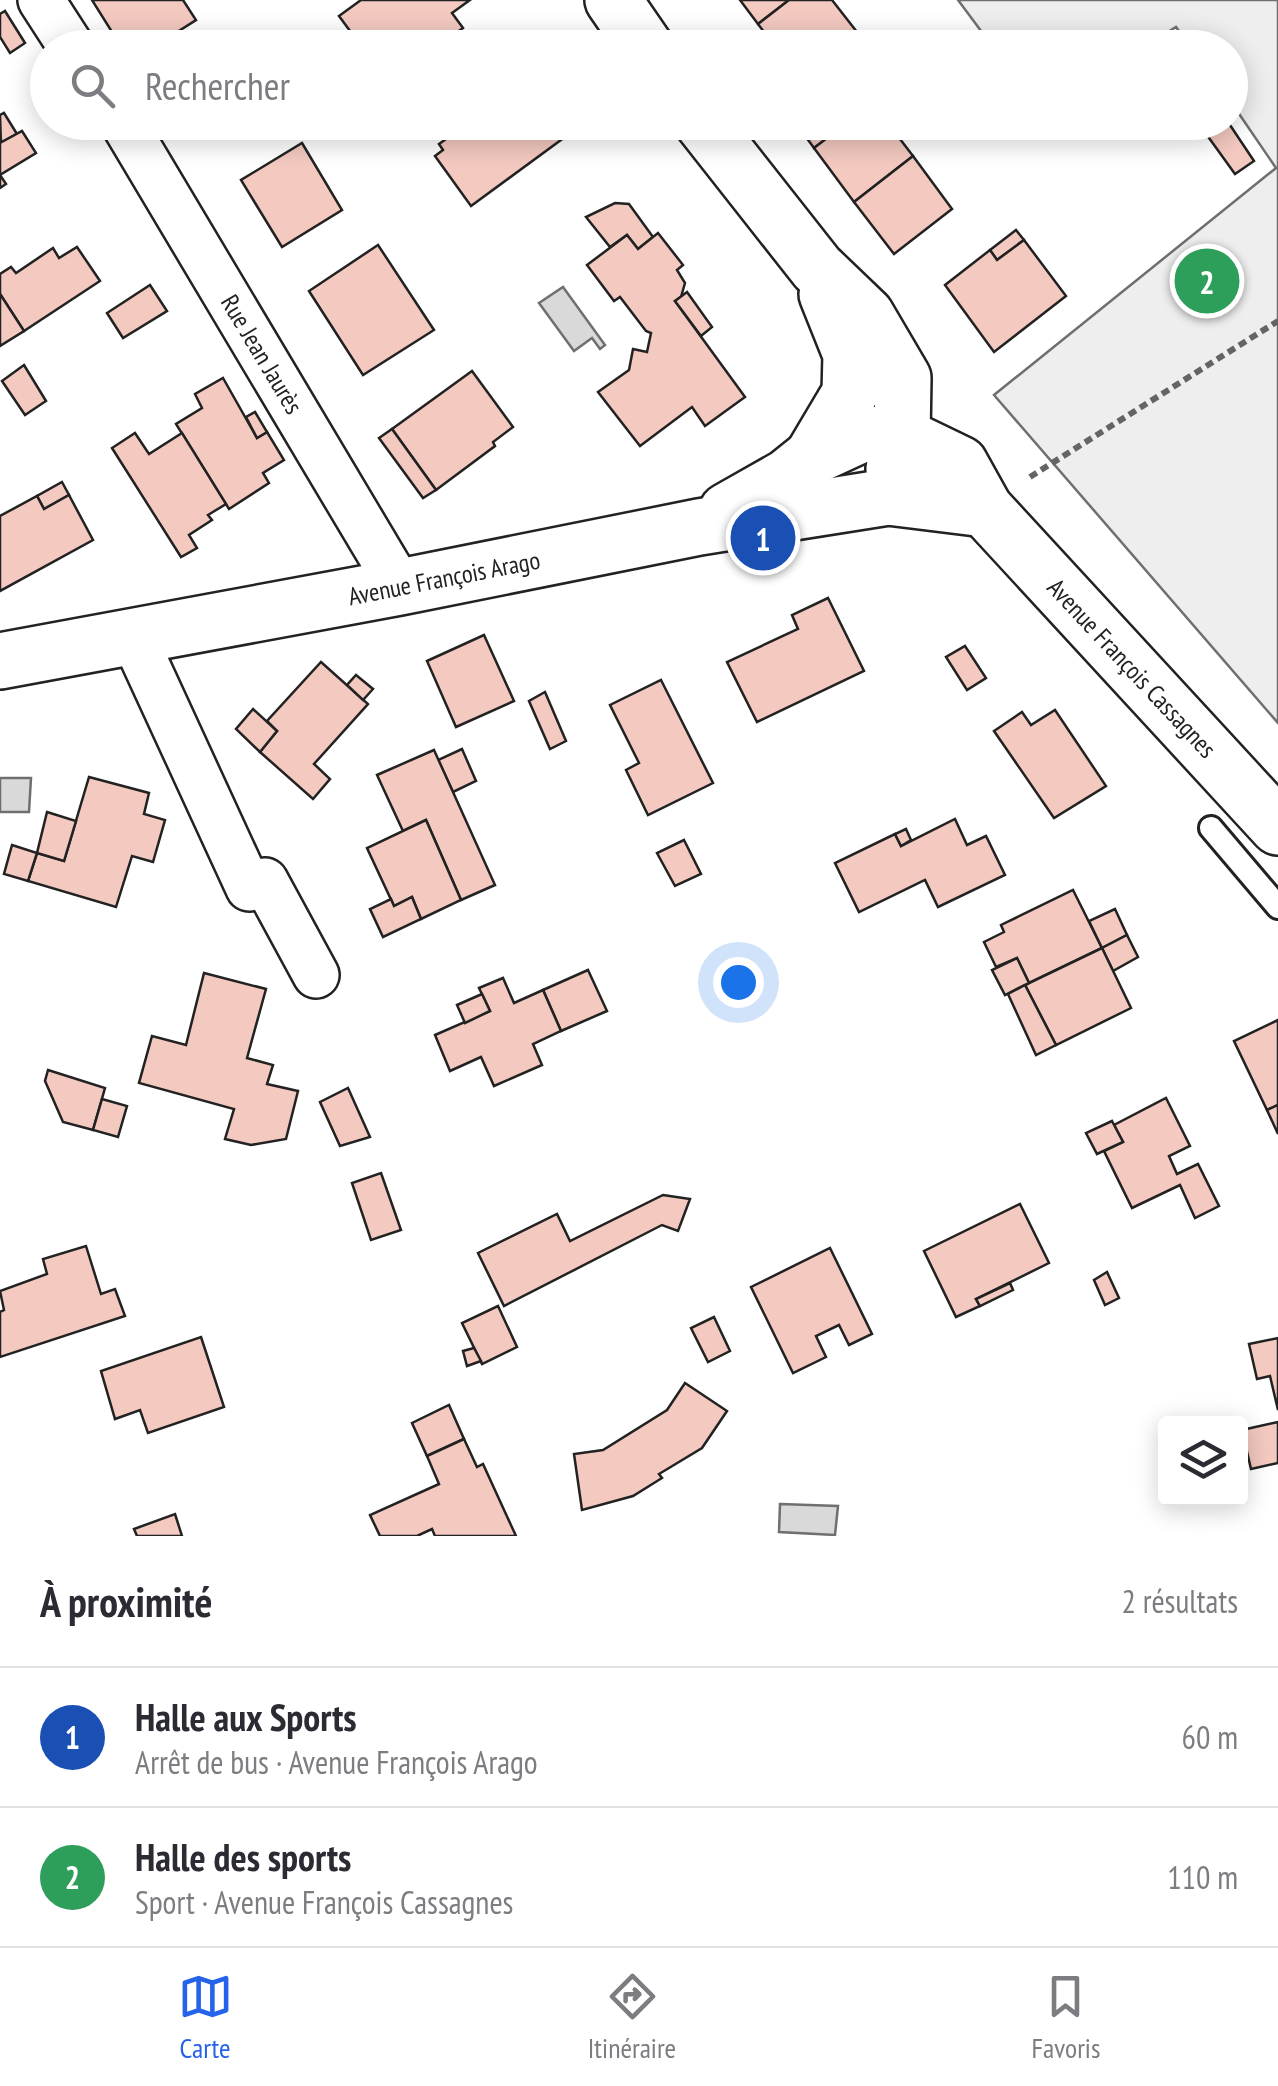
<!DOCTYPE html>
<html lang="fr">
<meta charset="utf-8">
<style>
:root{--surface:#fff;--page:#f7f7f7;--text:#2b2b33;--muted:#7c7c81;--line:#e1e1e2;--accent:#2563eb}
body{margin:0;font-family:"PT Sans Narrow",sans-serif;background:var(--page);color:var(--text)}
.controls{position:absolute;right:30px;bottom:30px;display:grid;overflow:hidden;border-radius:10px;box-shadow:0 5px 25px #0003}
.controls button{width:90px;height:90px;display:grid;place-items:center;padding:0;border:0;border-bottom:2px solid var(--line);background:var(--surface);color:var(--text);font:50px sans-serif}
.you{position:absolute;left:738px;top:982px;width:35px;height:35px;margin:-25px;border:8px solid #fff;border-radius:50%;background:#1a73e8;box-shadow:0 0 0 15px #1a73e833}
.badge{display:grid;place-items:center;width:65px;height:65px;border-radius:50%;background:var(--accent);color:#fff;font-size:32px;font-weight:700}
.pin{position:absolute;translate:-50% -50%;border:5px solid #fff;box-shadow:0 2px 10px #0006}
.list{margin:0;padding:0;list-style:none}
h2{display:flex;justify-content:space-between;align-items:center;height:130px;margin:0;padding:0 40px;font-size:42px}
h2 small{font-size:32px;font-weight:400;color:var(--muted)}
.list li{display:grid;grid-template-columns:65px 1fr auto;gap:30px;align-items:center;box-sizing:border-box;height:140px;padding:0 40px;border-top:2px solid var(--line)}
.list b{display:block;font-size:38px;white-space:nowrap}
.list p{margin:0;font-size:32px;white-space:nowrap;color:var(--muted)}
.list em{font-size:32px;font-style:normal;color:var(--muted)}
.icon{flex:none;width:55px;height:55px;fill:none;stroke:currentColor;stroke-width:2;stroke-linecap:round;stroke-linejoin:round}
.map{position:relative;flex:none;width:1278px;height:1536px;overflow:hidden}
.search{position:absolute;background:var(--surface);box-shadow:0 5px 25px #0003;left:30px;right:30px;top:30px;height:110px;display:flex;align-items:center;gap:25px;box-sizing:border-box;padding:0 35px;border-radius:55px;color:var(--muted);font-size:38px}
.sheet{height:410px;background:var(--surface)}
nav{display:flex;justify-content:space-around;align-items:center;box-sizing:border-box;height:140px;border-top:2px solid var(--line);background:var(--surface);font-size:28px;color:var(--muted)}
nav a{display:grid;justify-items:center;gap:5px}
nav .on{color:var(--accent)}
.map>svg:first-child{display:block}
.green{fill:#eee;stroke:#6f6f6f;stroke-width:2.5}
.water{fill:#d9d9d9;stroke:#6f6f6f;stroke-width:2.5}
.building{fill:#f3c9c0;stroke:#222;stroke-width:2.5}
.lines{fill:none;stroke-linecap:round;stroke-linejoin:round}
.lane-casing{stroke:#222;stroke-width:28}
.street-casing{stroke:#222;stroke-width:50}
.secondary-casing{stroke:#222;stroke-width:60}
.path{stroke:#646464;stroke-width:6;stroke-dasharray:8 5;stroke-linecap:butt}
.lane{stroke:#fff;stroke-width:22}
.street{stroke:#fff;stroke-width:45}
.secondary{stroke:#fff;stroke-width:55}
.labels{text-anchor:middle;stroke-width:8;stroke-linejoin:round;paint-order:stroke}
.street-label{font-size:25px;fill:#222;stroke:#fff}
</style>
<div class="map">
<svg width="1278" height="1536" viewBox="0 0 1278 1536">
<rect width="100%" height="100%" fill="#fff"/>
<polygon class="green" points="958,0 1278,0 1278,723 994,395 1276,168 1231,102 1230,48 1191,47 1176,27 1144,47 993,47"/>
<g class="water">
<polygon points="563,287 605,345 600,349 592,338 574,351 539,303"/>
<polygon points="0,778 31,778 29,812 0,812"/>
<polygon points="780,1504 838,1506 835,1535 779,1532"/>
</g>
<g class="building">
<polygon points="92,0 183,0 196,20 152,48 122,48"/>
<polygon points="361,0 470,0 452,13 463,28 435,48 344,48 341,43 353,35 339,16"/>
<polygon points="740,0 789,0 758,24"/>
<polygon points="789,0 832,0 857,32 836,48 776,48 758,24"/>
<polygon points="5,11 25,43 10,53 0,37 0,14"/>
<polygon points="226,33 236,48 203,48"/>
<polygon points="4,113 17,134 1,145 0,115"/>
<polygon points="470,122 577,122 580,126 471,206 435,156 443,150 439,144"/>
<polygon points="795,122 848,122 814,148"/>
<polygon points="848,122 887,122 913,156 854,202 814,148"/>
<polygon points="1216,122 1228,122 1254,161 1235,174 1204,131"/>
<polygon points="22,131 36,153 0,175 6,184 0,188 0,143"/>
<polygon points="302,143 342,210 282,247 241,180"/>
<polygon points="913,156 952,209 894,254 854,202"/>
<polygon points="615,203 629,204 653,237 638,249 627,235 610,247 586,217"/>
<polygon points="1016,230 1024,240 997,260 990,250"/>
<polygon points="658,233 683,265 677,270 685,283 681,297 675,301 745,397 705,426 692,407 640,446 598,392 629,370 633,349 647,352 651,333 646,331 620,297 614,301 587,265 627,235 638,249"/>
<polygon points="1024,240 1066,296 994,352 945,285 990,250 997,260"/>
<polygon points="378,245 434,330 363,375 309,291"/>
<polygon points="77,247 100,281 24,331 0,294 0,274 11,267 16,273 53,248 59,258"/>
<polygon points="150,285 167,311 123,338 107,313"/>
<polygon points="687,292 712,327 701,336 675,301"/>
<polygon points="0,294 24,331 0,346"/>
<polygon points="24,365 46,401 25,415 2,381"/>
<polygon points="472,371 513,427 493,442 495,446 436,490 392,429"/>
<polygon points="223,378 257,438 267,432 284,460 263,473 269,483 229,509 176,424 202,408 195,394"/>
<polygon points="255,412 267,432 257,438 246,417"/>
<polygon points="392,429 436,490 423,498 379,438"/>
<polygon points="135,433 149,454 182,433 226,504 208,515 212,520 189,535 197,548 181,557 112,448"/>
<polygon points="62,482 69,495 44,509 37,496"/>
<polygon points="69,495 93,540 0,591 0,516 37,496 44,509"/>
<polygon points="828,598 864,671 757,722 727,662 798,629 792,615"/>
<polygon points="484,635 514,701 456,727 427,661"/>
<polygon points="965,646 986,678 967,690 946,657"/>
<polygon points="321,662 368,704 314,764 330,779 313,799 260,752 277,731 267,721"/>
<polygon points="356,675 373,689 363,700 347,685"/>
<polygon points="661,680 713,783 648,815 626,770 639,763 610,705"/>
<polygon points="545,692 566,741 550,749 529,701"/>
<polygon points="253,709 277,731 260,752 236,729"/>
<polygon points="1055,710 1106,786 1054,818 994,731 1022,712 1031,725"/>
<polygon points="462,749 476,781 453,792 438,760"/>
<polygon points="434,750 495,885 461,900 426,820 403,831 377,775"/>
<polygon points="89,777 149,793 144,814 165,820 153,862 132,856 116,907 28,881 37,853 64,861"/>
<polygon points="47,812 76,821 64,861 37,853"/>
<polygon points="955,819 967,845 986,836 1005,875 938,907 925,880 859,912 835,863 895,834 901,846"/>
<polygon points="426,820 461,900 421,919 412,897 394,906 367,848"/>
<polygon points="906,829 911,840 901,846 895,834"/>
<polygon points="684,840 701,874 675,886 657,853"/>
<polygon points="12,845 37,853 28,881 4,874"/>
<polygon points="1073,890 1102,948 1029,983 1017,958 996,967 984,942 1004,932 1001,925"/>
<polygon points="412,897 421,919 383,937 370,909 391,899 394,906"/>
<polygon points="1115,909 1127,935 1102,948 1089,921"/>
<polygon points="1127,935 1138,957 1113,971 1102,948"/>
<polygon points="1102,948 1131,1008 1056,1045 1025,985"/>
<polygon points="1017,958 1029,983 1005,995 992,970"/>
<polygon points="588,970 607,1011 561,1031 543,990"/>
<polygon points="204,973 266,989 247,1058 273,1065 267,1084 298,1091 286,1139 251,1145 225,1139 234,1109 139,1083 152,1036 186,1045"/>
<polygon points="503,978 514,1003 543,990 561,1031 533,1044 542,1065 494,1086 481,1057 450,1071 435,1035 490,1011 479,988"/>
<polygon points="1025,985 1056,1045 1036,1055 1008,994"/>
<polygon points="482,994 490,1011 465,1023 457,1005"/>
<polygon points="1278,1020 1278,1105 1267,1110 1234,1041"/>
<polygon points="48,1070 105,1088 93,1130 63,1122 45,1081"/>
<polygon points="348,1088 370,1137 340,1146 320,1102"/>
<polygon points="1166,1098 1190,1146 1169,1156 1177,1174 1198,1164 1219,1206 1195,1218 1180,1185 1132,1208 1104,1151 1123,1142 1114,1125"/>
<polygon points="102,1099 127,1106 118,1137 93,1130"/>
<polygon points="1278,1105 1278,1134 1267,1110"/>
<polygon points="1112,1121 1123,1142 1097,1154 1086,1133"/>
<polygon points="381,1173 401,1230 371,1240 352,1183"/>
<polygon points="663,1195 690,1199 678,1231 662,1225 504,1306 478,1253 557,1214 570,1241"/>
<polygon points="1020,1204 1049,1263 976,1299 980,1306 956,1317 924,1251"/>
<polygon points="86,1246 101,1294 115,1289 125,1316 0,1357 0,1312 4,1310 0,1291 47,1274 43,1259"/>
<polygon points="830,1248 872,1334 849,1345 839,1325 816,1336 826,1357 793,1373 751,1287"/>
<polygon points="1107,1272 1119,1298 1105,1305 1094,1280"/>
<polygon points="1010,1283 1013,1290 980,1306 976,1299"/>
<polygon points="498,1306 517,1347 482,1364 462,1323"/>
<polygon points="714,1317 730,1351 708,1362 691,1328"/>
<polygon points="201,1337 224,1407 148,1433 140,1410 115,1419 101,1371"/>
<polygon points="1278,1338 1278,1410 1270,1376 1257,1379 1249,1344"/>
<polygon points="474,1348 481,1361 467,1366 463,1351"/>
<polygon points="685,1383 727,1411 702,1448 659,1474 662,1478 633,1496 582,1510 574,1454 603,1450 667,1410"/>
<polygon points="449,1405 464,1439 427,1456 412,1423"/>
<polygon points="1278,1422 1278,1463 1251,1469 1242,1430"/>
<polygon points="464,1439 477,1467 483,1464 516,1536 435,1536 432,1529 417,1536 380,1536 370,1515 439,1484 427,1456"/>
<polygon points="175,1514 182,1536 137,1536 134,1529"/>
</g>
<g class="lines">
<g class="lane-casing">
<polyline id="lane" points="1211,828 1278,907"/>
</g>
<g class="street-casing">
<g id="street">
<polyline points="41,0 72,48"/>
<polyline points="123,122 400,587"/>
<polyline points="133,636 249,888 265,881 316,975"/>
</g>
</g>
<g class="secondary-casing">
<g id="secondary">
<polyline points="613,0 646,48"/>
<polyline points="702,122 817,268 866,315 903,378 902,436 894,469"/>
<polyline points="812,457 850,393 851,354 827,294"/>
<polyline points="727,511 787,477 812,457 862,434 902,436 960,464 985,509 1278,827"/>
<polyline points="0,661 400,587 699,527 888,497 985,509"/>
</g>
</g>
<polyline class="path" points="1030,477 1278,321"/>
<use href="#lane" class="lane"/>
<use href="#street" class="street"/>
<use href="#secondary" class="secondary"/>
</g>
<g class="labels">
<g class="street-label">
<text transform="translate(262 354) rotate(59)" y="9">Rue Jean Jaurès</text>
<text transform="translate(444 578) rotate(-11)" y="9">Avenue François Arago</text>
<text transform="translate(1132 668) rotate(47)" y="9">Avenue François Cassagnes</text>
</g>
</g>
</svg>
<div class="controls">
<button><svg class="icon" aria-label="layers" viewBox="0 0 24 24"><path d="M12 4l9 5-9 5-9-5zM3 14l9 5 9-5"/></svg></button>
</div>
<div class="you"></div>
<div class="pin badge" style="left:763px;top:538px;background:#1a4fb4">1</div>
<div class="pin badge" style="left:1207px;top:281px;background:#2e9e5b">2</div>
<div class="search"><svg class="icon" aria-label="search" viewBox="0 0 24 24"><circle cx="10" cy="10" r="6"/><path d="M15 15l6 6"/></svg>Rechercher</div>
</div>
<section class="sheet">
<h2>À proximité<small>2 résultats</small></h2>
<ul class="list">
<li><span class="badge" style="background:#1a4fb4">1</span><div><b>Halle aux Sports</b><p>Arrêt de bus · Avenue François Arago</p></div><em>60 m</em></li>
<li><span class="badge" style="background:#2e9e5b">2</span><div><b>Halle des sports</b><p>Sport · Avenue François Cassagnes</p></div><em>110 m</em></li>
</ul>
</section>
<nav>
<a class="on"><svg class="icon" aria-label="map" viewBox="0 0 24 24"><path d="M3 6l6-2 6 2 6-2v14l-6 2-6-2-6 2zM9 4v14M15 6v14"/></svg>Carte</a>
<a><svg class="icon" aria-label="directions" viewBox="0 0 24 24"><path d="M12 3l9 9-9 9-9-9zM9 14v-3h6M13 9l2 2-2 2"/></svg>Itinéraire</a>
<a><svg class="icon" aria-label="saved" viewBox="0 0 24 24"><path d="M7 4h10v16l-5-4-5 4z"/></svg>Favoris</a>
</nav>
